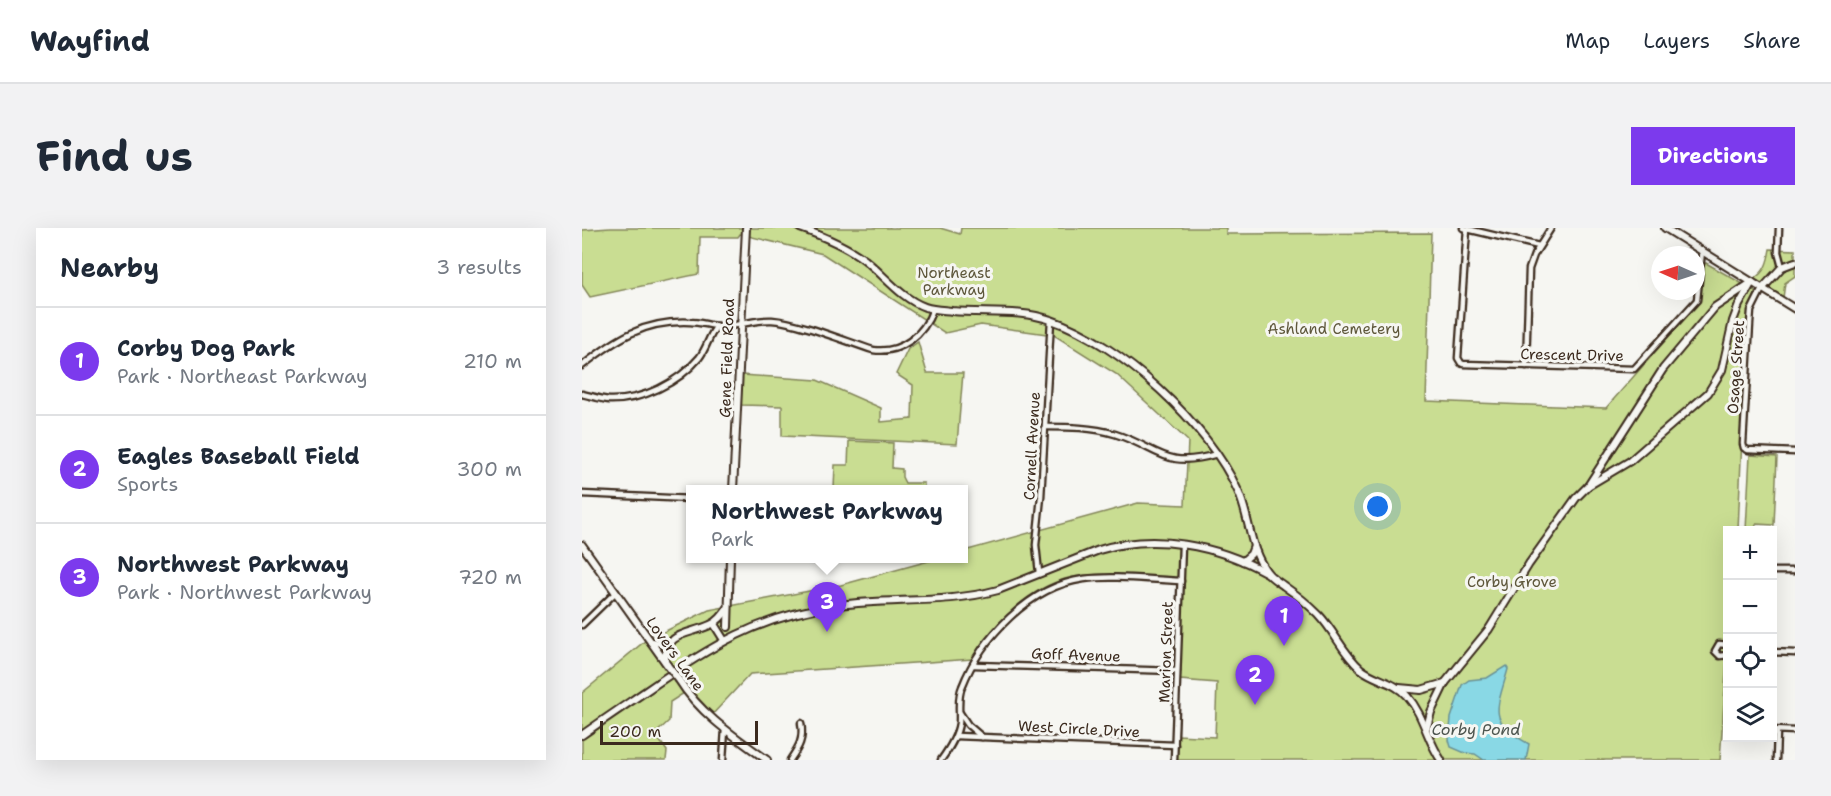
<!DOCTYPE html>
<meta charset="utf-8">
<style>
:root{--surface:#fff;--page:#f2f2f3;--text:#1f2937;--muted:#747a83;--line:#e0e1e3;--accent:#7c3aed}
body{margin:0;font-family:"Shantell Sans",sans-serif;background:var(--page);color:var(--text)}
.controls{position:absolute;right:18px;bottom:18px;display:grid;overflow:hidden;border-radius:0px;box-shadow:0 6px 24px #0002}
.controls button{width:54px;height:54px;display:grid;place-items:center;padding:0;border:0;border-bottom:2px solid var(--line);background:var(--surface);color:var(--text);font:30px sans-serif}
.compass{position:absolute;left:1069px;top:18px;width:54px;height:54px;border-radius:50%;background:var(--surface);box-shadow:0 6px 24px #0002;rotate:273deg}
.scale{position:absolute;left:18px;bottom:15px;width:158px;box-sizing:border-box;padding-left:6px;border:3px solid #3b2a1e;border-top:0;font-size:16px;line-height:21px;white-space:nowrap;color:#3b2a1e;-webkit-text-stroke:4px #f6f6f2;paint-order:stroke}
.you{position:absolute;left:796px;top:279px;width:21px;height:21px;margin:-15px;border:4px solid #fff;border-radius:50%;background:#1a73e8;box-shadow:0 0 0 9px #1a73e833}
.badge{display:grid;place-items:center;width:39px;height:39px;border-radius:50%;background:var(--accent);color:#fff;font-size:20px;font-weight:700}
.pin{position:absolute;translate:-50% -50px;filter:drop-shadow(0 2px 3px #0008)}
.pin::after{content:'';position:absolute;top:32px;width:21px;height:18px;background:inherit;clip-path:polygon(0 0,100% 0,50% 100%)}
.popup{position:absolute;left:104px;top:257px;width:282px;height:78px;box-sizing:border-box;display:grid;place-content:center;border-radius:0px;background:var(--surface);filter:drop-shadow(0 2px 4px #0005);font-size:20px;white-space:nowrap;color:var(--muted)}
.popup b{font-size:22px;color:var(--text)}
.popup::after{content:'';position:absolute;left:50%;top:100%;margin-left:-12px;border:12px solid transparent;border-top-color:var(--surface)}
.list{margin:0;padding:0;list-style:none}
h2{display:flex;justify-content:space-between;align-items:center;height:78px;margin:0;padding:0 24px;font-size:26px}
h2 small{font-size:20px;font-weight:400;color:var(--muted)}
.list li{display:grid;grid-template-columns:39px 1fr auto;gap:18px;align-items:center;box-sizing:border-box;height:108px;padding:0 24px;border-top:2px solid var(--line)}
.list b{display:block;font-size:22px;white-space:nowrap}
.list p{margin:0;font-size:20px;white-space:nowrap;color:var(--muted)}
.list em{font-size:20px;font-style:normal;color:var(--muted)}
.icon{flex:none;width:33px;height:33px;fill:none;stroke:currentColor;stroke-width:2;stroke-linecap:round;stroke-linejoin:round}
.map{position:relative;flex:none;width:1213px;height:532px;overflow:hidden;border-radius:0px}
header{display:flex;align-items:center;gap:36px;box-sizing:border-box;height:84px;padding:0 30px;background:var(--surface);border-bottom:2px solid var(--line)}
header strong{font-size:28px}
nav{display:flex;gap:33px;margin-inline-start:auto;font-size:21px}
.intro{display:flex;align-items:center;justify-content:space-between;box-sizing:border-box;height:144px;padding:0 36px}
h1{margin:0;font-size:42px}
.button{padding:15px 27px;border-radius:0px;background:var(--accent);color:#fff;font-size:21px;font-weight:700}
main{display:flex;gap:36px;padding:0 36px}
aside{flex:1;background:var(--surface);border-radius:0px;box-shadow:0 6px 24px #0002}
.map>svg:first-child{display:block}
.green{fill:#c9dd92;stroke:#828458;stroke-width:1.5}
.water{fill:#89d8e5;stroke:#6a9295;stroke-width:1.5}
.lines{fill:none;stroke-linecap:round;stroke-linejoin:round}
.street-casing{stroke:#3b2a1e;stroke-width:9}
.secondary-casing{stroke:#3b2a1e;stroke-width:10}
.street{stroke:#f6f6f2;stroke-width:4.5}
.secondary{stroke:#f6f6f2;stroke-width:6}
.secondary-bridge-casing{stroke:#3b2a1e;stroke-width:10;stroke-linecap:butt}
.secondary-bridge{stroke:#f6f6f2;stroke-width:6}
.labels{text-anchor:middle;stroke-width:6;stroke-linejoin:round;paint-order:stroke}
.park-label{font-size:15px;fill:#5e573b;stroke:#f6f6f2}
.street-label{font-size:15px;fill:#3b2a1e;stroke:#f6f6f2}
.water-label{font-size:16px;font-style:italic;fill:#4e5650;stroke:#f6f6f2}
</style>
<header>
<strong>Wayfind</strong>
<nav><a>Map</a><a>Layers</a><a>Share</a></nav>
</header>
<div class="intro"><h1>Find us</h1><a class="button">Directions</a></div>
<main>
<aside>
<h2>Nearby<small>3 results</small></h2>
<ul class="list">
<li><span class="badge">1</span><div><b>Corby Dog Park</b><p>Park · Northeast Parkway</p></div><em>210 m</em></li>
<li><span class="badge">2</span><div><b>Eagles Baseball Field</b><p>Sports</p></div><em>300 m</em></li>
<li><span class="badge">3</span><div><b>Northwest Parkway</b><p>Park · Northwest Parkway</p></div><em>720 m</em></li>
</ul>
</aside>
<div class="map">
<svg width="1213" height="532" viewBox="0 0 1213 532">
<rect width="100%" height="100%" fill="#f6f6f2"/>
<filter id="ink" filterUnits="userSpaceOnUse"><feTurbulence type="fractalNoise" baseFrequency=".0167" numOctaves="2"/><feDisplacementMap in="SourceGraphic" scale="12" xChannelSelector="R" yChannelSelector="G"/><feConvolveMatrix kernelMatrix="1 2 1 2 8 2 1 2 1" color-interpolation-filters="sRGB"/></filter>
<g filter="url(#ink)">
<g class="green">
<path d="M28,0H358L378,6L379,0H644V6L849,5L844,173L1024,180L1117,74L1122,37L1124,35L1173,63V67L1165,91L1156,302H1146V415L1138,532H595L596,507L633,509L635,455L598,452L601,351C587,349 571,349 555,348C534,347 512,345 491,349C448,358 413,394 391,431L168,446L130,487L105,463L88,474L87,493L73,506L85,523L84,532H0V465L63,413L127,382L259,357L354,331L382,330V323L556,275L603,277L606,213L534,146L472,107L399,97L363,105L241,26L158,6L156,9H118L117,46L8,69L0,57V2Z"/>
<path d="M1188,21L1213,22V48L1203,55L1201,70L1171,51C1183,45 1186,34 1188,21Z"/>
<polygon points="336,114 345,145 381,145 375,216 200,208 200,178 159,177 160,147 235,152 299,180 299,194 330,191 331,157 314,146 326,121"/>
<polygon points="267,213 311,215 310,240 320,241 320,249 323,255 342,255 342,261 252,261 253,237 266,237"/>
<polygon points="1168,227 1195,229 1192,297 1174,296 1173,302 1164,302"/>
</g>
<path class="water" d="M924,438L926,441C915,482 904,492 947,516L944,532H902L893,526L883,525L869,519L867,512L869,490L880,457L887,452L905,450Z"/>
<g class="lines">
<g class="street-casing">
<g id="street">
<polyline points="881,0 957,18"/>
<polyline points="1197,0 1196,24 1200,39"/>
<polyline points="885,1 876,130 879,135 881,136 1052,141 1115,72 1120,23"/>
<polyline points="1180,61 1169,83 1168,96 1161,216 1162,220 1166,222 1213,224"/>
<path d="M0,138C34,111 62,92 108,94C117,94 126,97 135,98C154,100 171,91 190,92C217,94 263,113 291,122C319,126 342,107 351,81"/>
<polyline points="944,138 947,41 952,27 969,0"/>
<path d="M0,166C9,168 18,171 27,172C60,173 96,155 117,130C125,120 127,107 135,98"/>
<path d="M463,199C486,199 510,199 533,206C578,220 581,242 635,226"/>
<polyline points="0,266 109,271"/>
<polyline points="1190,343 1213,343"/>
<polyline points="457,345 454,317 459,269 469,92"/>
<polyline points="0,397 34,364"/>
<polyline points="1146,417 1137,416 1133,423 1138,428 1146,427"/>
<polyline points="1190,424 1213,425"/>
<polyline points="392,437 595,443"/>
<polyline points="378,485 386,497 400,509"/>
<polyline points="1190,502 1213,503"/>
<polyline points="374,508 593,517"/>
<polyline points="141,532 143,501"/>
<path d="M208,532C217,519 222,511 219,495"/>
<path d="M359,532C367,521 375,509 377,495C378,483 375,470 380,459C399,410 448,358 502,351C533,347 567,352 599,353"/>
<polyline points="592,532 600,317"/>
<polyline points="1194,532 1195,503"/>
</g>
</g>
<g class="secondary-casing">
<g id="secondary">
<path d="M218,0C241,8 263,17 283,32C302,47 320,71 343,79C352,82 362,82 370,83C403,86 438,81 469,92C538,115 627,197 656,263C668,289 667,321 685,344C689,350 697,354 702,358C715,367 726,376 737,387C753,404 761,426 779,441C793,452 813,454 825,468C842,487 845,512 859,532"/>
<polyline points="1083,0 1213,81"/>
<polyline points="1180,61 1200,39 1213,34"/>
<polyline points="1006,258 1081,141 1133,79 1169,55"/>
<polyline points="151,262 164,0"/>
<polyline points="0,317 86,438"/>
<polyline points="661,333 669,326 672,318"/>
<polyline points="132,396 142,412"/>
<polyline points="146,399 148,330"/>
<polyline points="69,414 88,415"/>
<path d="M83,433C84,403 106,407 128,397C136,394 141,387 146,380"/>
<path d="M97,452C118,486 153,509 185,532"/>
<polyline points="817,460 839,462 863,455"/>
<polyline points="845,499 849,484 863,455 907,401 947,336 994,270 1006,258 1048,233 1126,165 1140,142 1151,93 1157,77 1170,54"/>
<path d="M0,507C21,492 42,478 64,463C127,419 178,387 257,377C310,370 365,376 416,362L517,322C572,305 635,317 685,345"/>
</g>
</g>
<use href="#street" class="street"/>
<use href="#secondary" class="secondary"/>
<g class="secondary-bridge-casing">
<polyline id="secondary-bridge" points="86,438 97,452"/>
</g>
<use href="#secondary-bridge" class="secondary-bridge"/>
</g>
</g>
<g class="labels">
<g class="park-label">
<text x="372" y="50">Northeast<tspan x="372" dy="17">Parkway</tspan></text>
<text x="752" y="106">Ashland Cemetery</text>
<text x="930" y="359">Corby Grove</text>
</g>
<g class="street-label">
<text transform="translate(990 127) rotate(1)" y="5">Crescent Drive</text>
<text transform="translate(145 130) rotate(-88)" y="5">Gene Field Road</text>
<text transform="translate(1154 139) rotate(-86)" y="5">Osage Street</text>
<text transform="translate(450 218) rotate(-87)" y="5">Cornell Avenue</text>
<text transform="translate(584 424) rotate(-88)" y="5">Marion Street</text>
<text transform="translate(93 426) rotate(54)" y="5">Lovers Lane</text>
<text transform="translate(494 427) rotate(2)" y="5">Goff Avenue</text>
<text transform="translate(497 501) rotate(3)" y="5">West Circle Drive</text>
</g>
<g class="water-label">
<text x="894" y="507">Corby Pond</text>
</g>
</g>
</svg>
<div class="controls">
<button>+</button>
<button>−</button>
<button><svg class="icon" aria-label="locate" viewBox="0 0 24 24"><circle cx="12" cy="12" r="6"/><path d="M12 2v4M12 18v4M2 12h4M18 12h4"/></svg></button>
<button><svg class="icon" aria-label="layers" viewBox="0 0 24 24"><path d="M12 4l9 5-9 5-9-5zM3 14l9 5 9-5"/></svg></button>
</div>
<svg class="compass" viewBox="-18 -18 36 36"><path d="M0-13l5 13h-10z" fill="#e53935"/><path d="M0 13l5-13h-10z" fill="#747a83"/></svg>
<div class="scale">200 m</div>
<div class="you"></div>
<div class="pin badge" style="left:702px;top:418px">1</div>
<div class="pin badge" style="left:673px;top:477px">2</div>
<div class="pin badge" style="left:245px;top:404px">3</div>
<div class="popup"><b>Northwest Parkway</b>Park</div>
</div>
</main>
